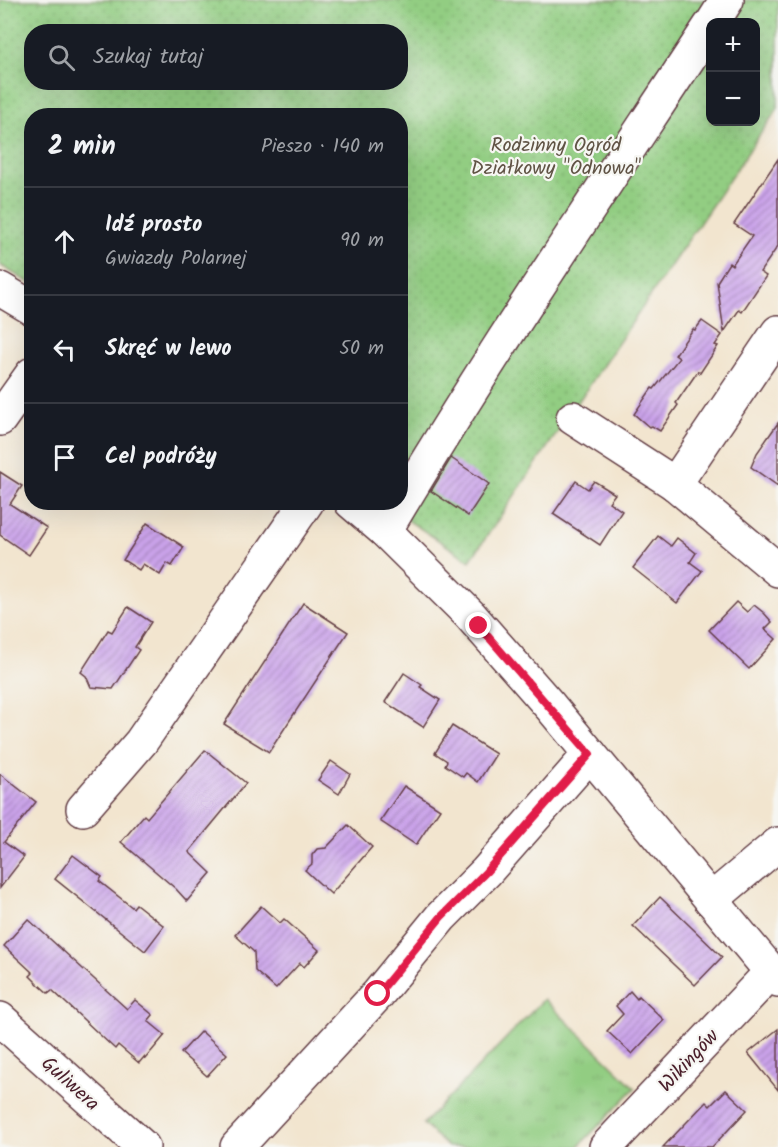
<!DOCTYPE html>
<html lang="pl">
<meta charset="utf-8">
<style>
:root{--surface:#171b24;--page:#20242c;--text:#f1f3f6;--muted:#9ea1a6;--line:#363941}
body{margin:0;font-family:Kalam,sans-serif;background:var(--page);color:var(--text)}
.controls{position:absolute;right:18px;top:18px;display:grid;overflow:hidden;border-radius:12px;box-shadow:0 6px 24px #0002}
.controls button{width:54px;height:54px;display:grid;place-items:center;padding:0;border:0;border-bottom:2px solid var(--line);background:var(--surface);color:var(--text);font:30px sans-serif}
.stop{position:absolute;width:18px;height:18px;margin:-14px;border:4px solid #e11d48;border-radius:50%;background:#fff}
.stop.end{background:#e11d48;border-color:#fff;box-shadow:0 2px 6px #0008}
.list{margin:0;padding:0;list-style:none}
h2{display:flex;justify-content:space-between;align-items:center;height:78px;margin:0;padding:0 24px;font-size:26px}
h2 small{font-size:20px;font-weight:400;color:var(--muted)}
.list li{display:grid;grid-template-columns:39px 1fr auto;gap:18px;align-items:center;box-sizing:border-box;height:108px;padding:0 24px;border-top:2px solid var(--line)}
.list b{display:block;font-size:22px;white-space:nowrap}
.list p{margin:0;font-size:20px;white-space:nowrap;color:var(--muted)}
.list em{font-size:20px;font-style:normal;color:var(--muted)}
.icon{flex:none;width:33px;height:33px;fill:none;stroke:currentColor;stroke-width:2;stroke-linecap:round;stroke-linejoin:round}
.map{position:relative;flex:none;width:778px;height:1147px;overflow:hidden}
.search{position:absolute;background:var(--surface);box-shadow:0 6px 24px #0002;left:24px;top:24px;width:384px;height:66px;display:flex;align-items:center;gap:15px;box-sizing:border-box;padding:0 21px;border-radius:24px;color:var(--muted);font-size:22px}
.panel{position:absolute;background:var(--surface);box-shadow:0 6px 24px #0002;left:24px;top:108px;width:384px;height:402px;border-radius:24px}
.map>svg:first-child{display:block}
.grass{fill:url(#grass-tufts);stroke:#6e7656;stroke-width:1.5}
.park{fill:url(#park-dots);stroke:#6e7656;stroke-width:1.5;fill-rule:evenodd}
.building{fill:url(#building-hatch)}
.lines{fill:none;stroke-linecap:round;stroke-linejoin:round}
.minor-casing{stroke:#633d44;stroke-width:36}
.minor{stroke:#fff;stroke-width:33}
.route{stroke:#e11d48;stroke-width:8}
.labels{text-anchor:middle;stroke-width:4.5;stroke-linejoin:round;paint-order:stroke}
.park-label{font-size:20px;fill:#605345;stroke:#f6f6f2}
.street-label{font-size:20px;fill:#4a1f2b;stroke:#f6f6f2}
</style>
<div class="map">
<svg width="778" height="1147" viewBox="0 0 778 1147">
<defs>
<pattern id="grass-tufts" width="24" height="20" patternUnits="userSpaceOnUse" patternTransform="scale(1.5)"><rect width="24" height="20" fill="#92cd82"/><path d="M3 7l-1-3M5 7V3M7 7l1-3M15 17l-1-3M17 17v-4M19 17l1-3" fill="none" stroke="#7fb070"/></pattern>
<pattern id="park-dots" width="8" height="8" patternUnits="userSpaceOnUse" patternTransform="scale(1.5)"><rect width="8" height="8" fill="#92cd82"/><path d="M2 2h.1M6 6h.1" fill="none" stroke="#7fb070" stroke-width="1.8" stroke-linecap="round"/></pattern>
<pattern id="building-hatch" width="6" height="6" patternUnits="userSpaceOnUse" patternTransform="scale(1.5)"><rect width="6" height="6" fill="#caa3ea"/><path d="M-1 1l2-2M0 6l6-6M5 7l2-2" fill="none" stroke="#a684be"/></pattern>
</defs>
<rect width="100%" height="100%" fill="#f6f6f2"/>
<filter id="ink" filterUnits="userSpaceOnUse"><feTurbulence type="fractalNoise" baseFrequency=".0167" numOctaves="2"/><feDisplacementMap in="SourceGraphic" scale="12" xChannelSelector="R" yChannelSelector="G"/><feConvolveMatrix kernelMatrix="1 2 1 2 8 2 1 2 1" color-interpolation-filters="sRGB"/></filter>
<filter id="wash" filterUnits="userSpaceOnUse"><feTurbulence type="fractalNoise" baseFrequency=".008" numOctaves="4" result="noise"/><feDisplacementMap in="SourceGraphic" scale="24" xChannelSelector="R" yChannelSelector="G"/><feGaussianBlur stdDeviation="1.35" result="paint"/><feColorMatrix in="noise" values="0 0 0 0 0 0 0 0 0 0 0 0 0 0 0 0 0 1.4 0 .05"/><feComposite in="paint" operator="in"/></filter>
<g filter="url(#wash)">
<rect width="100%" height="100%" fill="#f2e5cf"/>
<polygon class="grass" points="544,999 635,1088 578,1147 448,1147 423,1124"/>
<path class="park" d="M0,0H778V108L470,561L381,503L400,502V116H32L31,284L0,265ZM710,22H756V122H710ZM32,32H400V82H32Z"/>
<g id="blocks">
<g class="building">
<polygon points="778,159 778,246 760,272 766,276 742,312 739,310 724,332 717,282 729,263 732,265 752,236 734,224"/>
<polygon points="702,321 722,335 715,345 718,346 700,373 698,371 676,403 678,405 660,431 652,426 649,427 634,414 652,388 654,389 679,358 675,355 693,329 695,330"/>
<polygon points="778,423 778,486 751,467 757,453"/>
<polygon points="451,458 489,484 468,516 431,491"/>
<polygon points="0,472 22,486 10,504 47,528 29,555 0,535"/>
<polygon points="576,481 588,489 594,481 615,494 609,502 622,511 600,545 553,514"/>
<polygon points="147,523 184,547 172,566 167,563 160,575 143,564 139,570 123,560"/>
<polygon points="658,536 671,546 677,538 696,553 690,562 702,571 677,603 633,568"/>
<polygon points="736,602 747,612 754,605 764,613 772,622 765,629 776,639 749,669 709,630"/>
<polygon points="303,603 348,632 269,752 224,724"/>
<polygon points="128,607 151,622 135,647 139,650 113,689 91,687 86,676 81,672 108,630 112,632"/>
<polygon points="404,673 422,685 420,687 440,700 423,727 385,702"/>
<polygon points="452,726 496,754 478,782 466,773 463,777 445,765 447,761 435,753"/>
<polygon points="205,750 246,783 189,852 211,873 187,901 176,889 121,842 144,815 147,818"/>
<polygon points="331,761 350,774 339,794 318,780"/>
<polygon points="0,774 36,802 4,842 24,857 0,888"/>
<polygon points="404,786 440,809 416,845 380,821"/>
<polygon points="348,825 372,847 331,894 305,870 312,864 312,855 317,849 326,848"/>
<polygon points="73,855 102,877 99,881 133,908 136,904 164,926 145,951 55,879"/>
<polygon points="660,897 722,957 695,985 633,926"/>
<polygon points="261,906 280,923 284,919 319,950 304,967 300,963 276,989 255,971 254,952 235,935"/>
<polygon points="28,919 127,1009 135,1000 153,1015 148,1021 165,1035 145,1059 144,1057 139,1063 118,1045 115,1049 52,990 48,993 39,985 30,976 33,973 4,946"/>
<polygon points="630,991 637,999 639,996 664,1020 632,1054 607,1031 623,1014 616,1006"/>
<polygon points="778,1029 778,1090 748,1053"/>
<polygon points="201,1031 227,1054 207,1076 181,1053"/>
<polygon points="726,1090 747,1110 712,1147 663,1147 706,1102 710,1106"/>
</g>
</g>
</g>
<g filter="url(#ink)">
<use href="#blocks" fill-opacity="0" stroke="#633d44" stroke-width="1.5"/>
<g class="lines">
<g class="minor-casing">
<g id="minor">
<polyline points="713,22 727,0"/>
<polyline points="0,289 32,308"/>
<polyline points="573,418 675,484 778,570"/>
<polyline points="0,419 32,374"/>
<polyline points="675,484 778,332"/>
<polyline points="351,502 385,531 470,615 550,706 778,980"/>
<path d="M385,531C487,359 600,193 710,26"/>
<polyline points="83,809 141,742 307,502"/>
<polyline points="711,900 778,844"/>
<polyline points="0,1019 143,1147"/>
<polyline points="237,1147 378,994 441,917 486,872 590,754"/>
<polyline points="606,1147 771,972"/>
</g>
</g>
<use href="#minor" class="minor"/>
</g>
</g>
<g class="lines" filter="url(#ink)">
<polyline class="route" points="378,994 441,917 486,872 590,754 479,626"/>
</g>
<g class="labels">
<g class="park-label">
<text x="556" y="151">Rodzinny Ogród<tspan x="556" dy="23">Działkowy "Odnowa"</tspan></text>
</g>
<g class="street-label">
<text transform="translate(688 1060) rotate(-47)" y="7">Wikingów</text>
<text transform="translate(71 1083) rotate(42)" y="7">Guliwera</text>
</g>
</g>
</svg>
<div class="controls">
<button>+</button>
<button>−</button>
</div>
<div class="stop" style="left:378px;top:994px"></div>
<div class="stop end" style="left:479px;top:626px"></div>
<div class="search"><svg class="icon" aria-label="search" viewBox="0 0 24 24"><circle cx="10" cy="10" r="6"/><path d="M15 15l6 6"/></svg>Szukaj tutaj</div>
<section class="panel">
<h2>2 min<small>Pieszo · 140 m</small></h2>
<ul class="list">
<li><svg class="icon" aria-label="ahead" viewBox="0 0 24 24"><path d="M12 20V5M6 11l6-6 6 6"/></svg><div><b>Idź prosto</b><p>Gwiazdy Polarnej</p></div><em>90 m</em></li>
<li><svg class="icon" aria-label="left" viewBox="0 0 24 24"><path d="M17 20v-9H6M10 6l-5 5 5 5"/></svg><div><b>Skręć w lewo</b></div><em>50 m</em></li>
<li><svg class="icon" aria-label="arrive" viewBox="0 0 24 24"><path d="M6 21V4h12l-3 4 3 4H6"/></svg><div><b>Cel podróży</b></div></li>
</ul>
</section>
</div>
